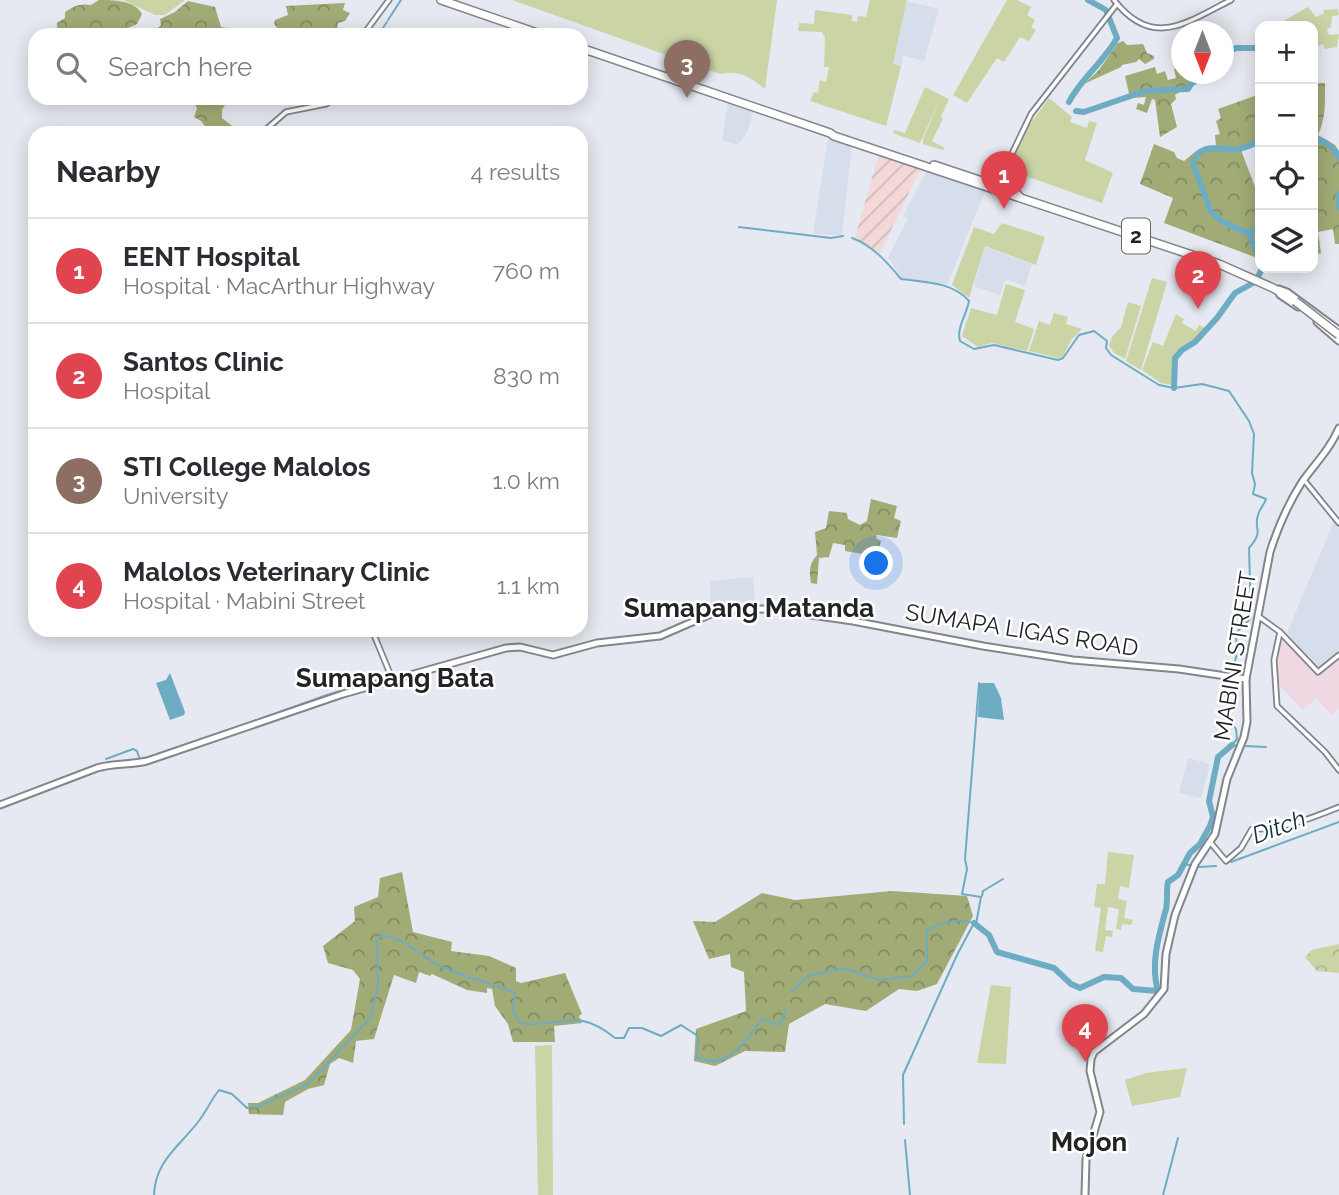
<!DOCTYPE html>
<meta charset="utf-8">
<style>
:root{--surface:#fff;--page:#f2f2f3;--text:#2b2b33;--muted:#7c7c81;--line:#e1e1e2;--accent:#2563eb}
body{margin:0;font-family:Raleway,sans-serif;background:var(--page);color:var(--text)}
.controls{position:absolute;right:21px;top:21px;display:grid;overflow:hidden;border-radius:14px;box-shadow:0 4px 18px #0003}
.controls button{width:63px;height:63px;display:grid;place-items:center;padding:0;border:0;border-bottom:2px solid var(--line);background:var(--surface);color:var(--text);font:35px sans-serif}
.compass{position:absolute;left:1171px;top:21px;width:63px;height:63px;border-radius:50%;background:var(--surface);box-shadow:0 4px 18px #0003;rotate:180deg}
.you{position:absolute;left:877px;top:564px;width:24px;height:24px;margin:-18px;border:5px solid #fff;border-radius:50%;background:#1a73e8;box-shadow:0 0 0 10px #1a73e833}
.badge{display:grid;place-items:center;width:46px;height:46px;border-radius:50%;background:var(--accent);color:#fff;font-size:23px;font-weight:700}
.pin{position:absolute;translate:-50% -58px;filter:drop-shadow(0 2px 4px #0008)}
.pin::after{content:'';position:absolute;top:37px;width:24px;height:21px;background:inherit;clip-path:polygon(0 0,100% 0,50% 100%)}
.list{margin:0;padding:0;list-style:none}
h2{display:flex;justify-content:space-between;align-items:center;height:91px;margin:0;padding:0 28px;font-size:30px}
h2 small{font-size:23px;font-weight:400;color:var(--muted)}
.list li{display:grid;grid-template-columns:46px 1fr auto;gap:21px;align-items:center;box-sizing:border-box;height:105px;padding:0 28px;border-top:2px solid var(--line)}
.list b{display:block;font-size:26px;white-space:nowrap}
.list p{margin:0;font-size:23px;white-space:nowrap;color:var(--muted)}
.list em{font-size:23px;font-style:normal;color:var(--muted)}
.icon{flex:none;width:38px;height:38px;fill:none;stroke:currentColor;stroke-width:2;stroke-linecap:round;stroke-linejoin:round}
.map{position:relative;flex:none;width:1339px;height:1195px;overflow:hidden}
.search{position:absolute;background:var(--surface);box-shadow:0 4px 18px #0003;left:28px;top:28px;width:560px;height:77px;display:flex;align-items:center;gap:18px;box-sizing:border-box;padding:0 24px;border-radius:21px;color:var(--muted);font-size:26px}
.panel{position:absolute;background:var(--surface);box-shadow:0 4px 18px #0003;left:28px;top:126px;width:560px;height:511px;border-radius:21px}
.map>svg:first-child{display:block}
.built{fill:#d6ddeb}
.industrial{fill:url(#industrial-furrows)}
.medical{fill:#f0d8e2}
.grass{fill:#cbd4a5}
.forest{fill:url(#forest-crowns)}
.park{fill:url(#park-crowns)}
.water{fill:#6eacc4}
.lines{fill:none;stroke-linecap:round;stroke-linejoin:round}
.stream{stroke:#6eacc4;stroke-width:2}
.river{stroke:#6eacc4;stroke-width:6}
.minor-casing{stroke:#82858c;stroke-width:7}
.major-casing{stroke:#82858c;stroke-width:9}
.highway-casing{stroke:#82858c;stroke-width:10}
.minor{stroke:#fff;stroke-width:3.5}
.major{stroke:#fff;stroke-width:5}
.highway{stroke:#fff;stroke-width:7}
.highway-bridge-casing{stroke:#82858c;stroke-width:10;stroke-linecap:butt}
.highway-bridge{stroke:#fff;stroke-width:7}
.labels{text-anchor:middle;stroke-width:5;stroke-linejoin:round;paint-order:stroke}
.shield{fill:#fff;stroke:#646567;stroke-width:2}
.shield-label{font-size:21px;font-weight:bold;fill:#222326}
.street-label{font-size:23px;fill:#222326;stroke:#fff}
.water-label{font-size:24px;font-style:italic;fill:#102f3a;stroke:#fff}
.quarter-label{font-size:26px;font-weight:bold;fill:#222326;stroke:#fff}
</style>
<div class="map">
<svg width="1339" height="1195" viewBox="0 0 1339 1195">
<defs>
<pattern id="industrial-furrows" width="10" height="10" patternUnits="userSpaceOnUse" patternTransform="scale(1.75)"><rect width="10" height="10" fill="#f3d8d8"/><path d="M-1 1l2-2M0 10L10 0M9 11l2-2" fill="none" stroke="#d0b9b9"/></pattern>
<pattern id="forest-crowns" width="20" height="18" patternUnits="userSpaceOnUse" patternTransform="scale(1.75)"><rect width="20" height="18" fill="#a1ab76"/><path d="M2 6a3 3 0 1 1 6 0M12 15a3 3 0 1 1 6 0" fill="none" stroke="#838b61"/></pattern>
<pattern id="park-crowns" width="20" height="18" patternUnits="userSpaceOnUse" patternTransform="scale(1.75)"><rect width="20" height="18" fill="#cbd4a5"/><path d="M2 6a3 3 0 1 1 6 0M12 15a3 3 0 1 1 6 0" fill="none" stroke="#aeb68e"/></pattern>
</defs>
<rect width="100%" height="100%" fill="#e6e9f1"/>
<g class="built">
<polygon points="907,1 939,9 924,61 903,55 901,66 893,64"/>
<polygon points="728,103 753,112 748,130 738,145 722,140"/>
<polygon points="828,138 852,146 842,235 813,234"/>
<polygon points="927,170 985,191 947,285 902,278 888,257 908,219 903,216"/>
<polygon points="985,247 1032,264 1025,286 1005,279 1000,295 974,286"/>
<polygon points="1334,521 1339,527 1339,650 1319,668 1287,633"/>
<polygon points="753,577 755,602 746,602 746,608 711,610 710,581"/>
<polygon points="1188,758 1210,764 1201,798 1179,793"/>
</g>
<polygon class="industrial" points="879,154 921,168 880,253 855,237"/>
<polygon class="medical" points="1282,638 1317,676 1339,657 1339,708 1331,714 1316,698 1303,710 1279,685 1277,663"/>
<g class="grass">
<polygon points="123,0 185,0 165,15 155,15"/>
<path d="M512,0H777L765,89C750,77 740,70 720,74Z"/>
<polygon points="870,0 907,0 893,64 901,66 886,126 810,101 814,92 818,93 820,80 826,82 829,67 824,67 825,38 822,32 798,31 799,23 814,24 815,10 852,15 852,21 857,22 858,16 866,17"/>
<polygon points="1007,0 1017,0 1031,7 1027,15 1035,20 1031,27 1036,30 1029,41 1020,37 1004,62 997,58 967,103 953,95"/>
<polygon points="1308,7 1316,17 1324,13 1323,10 1338,9 1339,15 1332,16 1331,27 1327,29 1329,35 1339,34 1337,47 1325,49 1323,44 1313,48 1313,26 1290,26 1285,20"/>
<polygon points="925,87 949,99 941,117 943,119 932,141 945,148 943,150 923,144 923,139 941,97 920,143 893,133 894,130 905,133"/>
<polygon points="1049,98 1072,117 1070,122 1087,128 1089,121 1097,123 1085,160 1113,173 1102,203 1012,171 1013,166 1010,164 1028,127"/>
<polygon points="1002,223 1045,237 1036,265 985,246 969,298 952,285 974,227 994,234"/>
<polygon points="1152,278 1167,282 1141,370 1126,361"/>
<polygon points="1006,284 1025,290 1015,322 1034,329 1027,351 992,343 978,347 962,336 971,308 997,315"/>
<polygon points="1128,302 1141,306 1125,359 1114,353 1109,345 1112,337 1121,327"/>
<polygon points="1054,313 1068,317 1066,324 1082,329 1072,339 1063,356 1058,358 1029,351 1039,321 1050,325"/>
<polygon points="1176,314 1184,319 1182,323 1196,331 1199,325 1205,328 1194,341 1182,349 1174,358 1172,385 1161,383 1142,370 1153,342 1163,346"/>
<polygon points="1108,852 1134,855 1129,888 1120,886 1118,899 1127,901 1124,918 1133,920 1131,925 1122,924 1121,930 1116,929 1119,909 1108,907 1105,930 1113,931 1112,937 1106,936 1103,952 1095,951 1101,908 1094,907 1097,884 1105,884"/>
<polygon points="991,985 1011,987 1006,1064 977,1063"/>
<polygon points="552,1045 553,1195 538,1195 535,1046"/>
<polygon points="1187,1068 1180,1097 1132,1106 1125,1080 1146,1073"/>
</g>
<g class="forest">
<path d="M99,0C113,0 135,0 142,14L137,24L126,29L120,35H82L79,32L73,35H64L57,27V23L65,18V12C74,6 80,3 91,5Z"/>
<polygon points="188,1 215,7 221,27 227,28 232,35 155,35 152,33 161,25 160,19 175,12"/>
<polygon points="345,3 343,10 350,13 345,21 338,23 336,35 279,35 282,33 274,24 275,20 288,15 286,6"/>
<polygon points="1123,41 1127,45 1143,44 1147,53 1154,56 1154,59 1145,64 1139,59 1136,62 1122,65 1121,67 1084,84 1098,71 1118,43"/>
<polygon points="1181,64 1182,74 1191,74 1193,81 1187,88 1175,95 1176,99 1171,104 1177,127 1160,137 1155,100 1152,99 1147,113 1136,109 1138,103 1144,105 1146,97 1130,98 1125,76 1155,67 1157,74 1165,71 1168,80 1176,78 1174,69"/>
<path d="M1325,83C1325,102 1326,118 1318,135L1335,145L1339,151V244H1335L1333,229L1318,232L1321,253L1313,256V84Z"/>
<polygon points="1260,94 1260,142 1241,150 1260,200 1260,259 1164,223 1173,198 1140,184 1154,144 1174,152 1177,158 1184,161 1196,151 1216,146 1215,135 1220,134 1216,121 1221,118 1218,109"/>
<polygon points="191,98 229,98 222,110 222,118 241,133 208,133 209,131 201,121 194,117 197,108"/>
<path d="M871,499L897,506L894,518L901,521L897,538L877,535L876,538L881,541L878,551L875,550L874,556L845,551V545L833,543L829,557L819,558L817,584L811,583C809,571 809,564 817,555L815,532L826,528L829,511L847,513L848,519L860,525L867,521Z"/>
<polygon points="402,872 413,932 452,942 451,951 489,956 516,968 516,981 521,983 565,973 582,1014 579,1016 582,1023 554,1026 555,1042 513,1042 508,1024 495,1006 492,989 487,988 487,993 467,990 432,974 430,976 419,972 416,983 394,975 374,1039 356,1041 353,1063 339,1058 330,1064 324,1085 308,1089 285,1102 283,1115 249,1114 248,1103 258,1103 305,1080 351,1030 360,979 353,970 328,963 323,946 355,921 354,907 378,897 380,878"/>
<polygon points="892,891 967,896 973,916 937,984 917,991 899,989 866,1011 825,1004 789,1024 785,1052 745,1051 715,1066 694,1061 696,1029 746,1011 744,972 731,967 730,954 709,959 693,921 715,922 762,893 795,900"/>
</g>
<polygon class="park" points="1339,944 1339,973 1317,971 1305,957 1312,950"/>
<g class="water">
<polygon points="170,673 185,712 184,715 170,720 156,683 166,680"/>
<polygon points="979,683 994,683 1001,698 1004,720 978,717"/>
</g>
<g class="lines">
<g class="stream">
<polyline points="388,20 401,0"/>
<polyline points="378,35 387,22"/>
<polyline points="739,227 831,238 843,236"/>
<path d="M852,238C872,245 888,263 901,279C924,282 953,282 969,301C967,314 956,328 960,341L974,349L994,345L1058,360L1063,358L1079,335L1094,331L1107,341L1106,348L1111,355L1159,385L1174,388L1202,384L1229,391L1249,421L1254,434L1252,473L1255,484L1253,494L1266,499C1264,505 1259,510 1258,515C1253,530 1265,530 1249,548L1251,618L1236,633L1237,654L1232,672"/>
<polyline points="1230,679 1230,721 1236,729 1237,739 1232,745 1238,746"/>
<polyline points="243,725 327,695 398,674"/>
<polyline points="1244,746 1266,747"/>
<polyline points="177,748 205,738"/>
<polyline points="106,759 133,749 137,751 140,760 142,760"/>
<polyline points="1231,862 1339,822"/>
<polyline points="1184,863 1191,866"/>
<polyline points="1199,867 1216,866"/>
<polyline points="982,896 983,891 1003,879"/>
<polyline points="976,924 981,897 962,894 967,869 965,859 979,683"/>
<path d="M792,991L808,976L844,968L878,980L913,976L927,960V930C944,922 956,918 974,923L957,955L903,1075L904,1124"/>
<polyline points="905,1140 910,1195"/>
<path d="M154,1195C155,1161 179,1147 198,1122C206,1112 211,1100 219,1090L232,1094L247,1108L260,1106L308,1084L371,1017L378,985L377,941L381,935C405,938 418,954 438,965C462,977 490,982 515,993L513,1012L522,1024C565,1026 577,1007 615,1038H624L629,1028H642L661,1036L681,1025L698,1036L697,1057C727,1072 746,1041 762,1019L779,1025L786,1010"/>
<polyline points="1163,1195 1178,1138"/>
</g>
<g class="river">
<polyline points="1224,54 1236,48 1260,48"/>
<path d="M1069,102C1081,78 1104,62 1117,38L1106,10L1088,0"/>
<polyline points="1076,111 1084,112 1145,91 1188,89 1191,84 1205,74"/>
<path d="M1313,138C1324,140 1334,147 1339,158"/>
<path d="M1260,141C1253,144 1245,148 1238,149C1222,152 1200,139 1193,164L1211,212L1223,222L1249,234L1260,259"/>
<polyline points="1339,194 1339,207"/>
<polyline points="1248,233 1260,227"/>
<polyline points="1259,275 1262,268"/>
<polyline points="1174,388 1175,358 1182,350 1195,342 1217,318 1235,293 1253,283"/>
<path d="M974,923L989,935L997,952L1054,968L1071,984L1080,988L1104,977L1121,978L1133,989L1158,991C1150,964 1159,935 1166,909C1168,900 1166,891 1168,882L1178,875L1190,853L1200,844L1210,826L1213,817L1209,801L1218,757L1232,745"/>
</g>
<g class="minor-casing">
<g id="minor">
<path d="M1114,0C1153,50 1187,22 1231,0"/>
<polyline points="363,35 389,0"/>
<polyline points="262,133 286,112 326,104 335,98"/>
<polyline points="997,185 1031,114 1117,4"/>
<polyline points="1304,480 1339,523"/>
<polyline points="1258,616 1280,632 1318,672 1339,655"/>
<polyline points="372,630 393,681"/>
<polyline points="1280,632 1274,660 1277,706 1325,752 1339,770"/>
<path d="M1210,842L1226,861L1241,848L1252,829C1282,830 1312,818 1339,807"/>
</g>
</g>
<g class="major-casing">
<g id="major">
<polyline points="1279,289 1287,292 1339,330"/>
<polyline points="1280,295 1298,307"/>
<polyline points="1317,322 1339,341"/>
<path d="M0,805L97,768C113,763 130,765 147,761L343,694L506,648L520,647L553,655L597,643L660,636L720,610L769,609L853,621L983,646L1073,660L1179,669L1246,679"/>
<path d="M1085,1195L1086,1159L1100,1112L1090,1071L1091,1059L1094,1052L1144,1014L1164,989L1166,954L1175,915L1195,864L1215,834L1227,779L1244,737L1247,722L1246,679L1270,552C1278,527 1288,504 1302,482C1315,464 1330,449 1339,428"/>
</g>
</g>
<g class="highway-casing">
<g id="highway">
<polyline points="441,0 543,35"/>
<polyline points="581,48 830,133 834,136 1219,264 1273,288 1295,301"/>
<polyline points="934,165 1015,192 1019,196"/>
</g>
</g>
<use href="#minor" class="minor"/>
<use href="#major" class="major"/>
<use href="#highway" class="highway"/>
<g class="highway-bridge-casing">
<polyline id="highway-bridge" points="1295,301 1339,335"/>
</g>
<use href="#highway-bridge" class="highway-bridge"/>
</g>
<g class="labels">
<rect class="shield" x="1122" y="218.5" width="28" height="35" rx="5"/>
<g class="shield-label">
<text x="1136" y="243">2</text>
</g>
<g class="street-label">
<text transform="translate(1022 630) rotate(9)" y="8">SUMAPA LIGAS ROAD</text>
<text transform="translate(1235 656) rotate(-81)" y="8">MABINI STREET</text>
</g>
<g class="water-label">
<text transform="translate(1279 827) rotate(-20)" y="8">Ditch</text>
</g>
<g class="quarter-label">
<text x="749" y="617">Sumapang Matanda</text>
<text x="395" y="687">Sumapang Bata</text>
<text x="1089" y="1151">Mojon</text>
</g>
</g>
</svg>
<div class="controls">
<button>+</button>
<button>−</button>
<button><svg class="icon" aria-label="locate" viewBox="0 0 24 24"><circle cx="12" cy="12" r="6"/><path d="M12 2v4M12 18v4M2 12h4M18 12h4"/></svg></button>
<button><svg class="icon" aria-label="layers" viewBox="0 0 24 24"><path d="M12 4l9 5-9 5-9-5zM3 14l9 5 9-5"/></svg></button>
</div>
<svg class="compass" viewBox="-18 -18 36 36"><path d="M0-13l5 13h-10z" fill="#e53935"/><path d="M0 13l5-13h-10z" fill="#7c7c81"/></svg>
<div class="you"></div>
<div class="pin badge" style="left:1004px;top:209px;background:#e0444e">1</div>
<div class="pin badge" style="left:1198px;top:309px;background:#e0444e">2</div>
<div class="pin badge" style="left:687px;top:98px;background:#8d6e63">3</div>
<div class="pin badge" style="left:1085px;top:1062px;background:#e0444e">4</div>
<div class="search"><svg class="icon" aria-label="search" viewBox="0 0 24 24"><circle cx="10" cy="10" r="6"/><path d="M15 15l6 6"/></svg>Search here</div>
<section class="panel">
<h2>Nearby<small>4 results</small></h2>
<ul class="list">
<li><span class="badge" style="background:#e0444e">1</span><div><b>EENT Hospital</b><p>Hospital · MacArthur Highway</p></div><em>760 m</em></li>
<li><span class="badge" style="background:#e0444e">2</span><div><b>Santos Clinic</b><p>Hospital</p></div><em>830 m</em></li>
<li><span class="badge" style="background:#8d6e63">3</span><div><b>STI College Malolos</b><p>University</p></div><em>1.0 km</em></li>
<li><span class="badge" style="background:#e0444e">4</span><div><b>Malolos Veterinary Clinic</b><p>Hospital · Mabini Street</p></div><em>1.1 km</em></li>
</ul>
</section>
</div>
